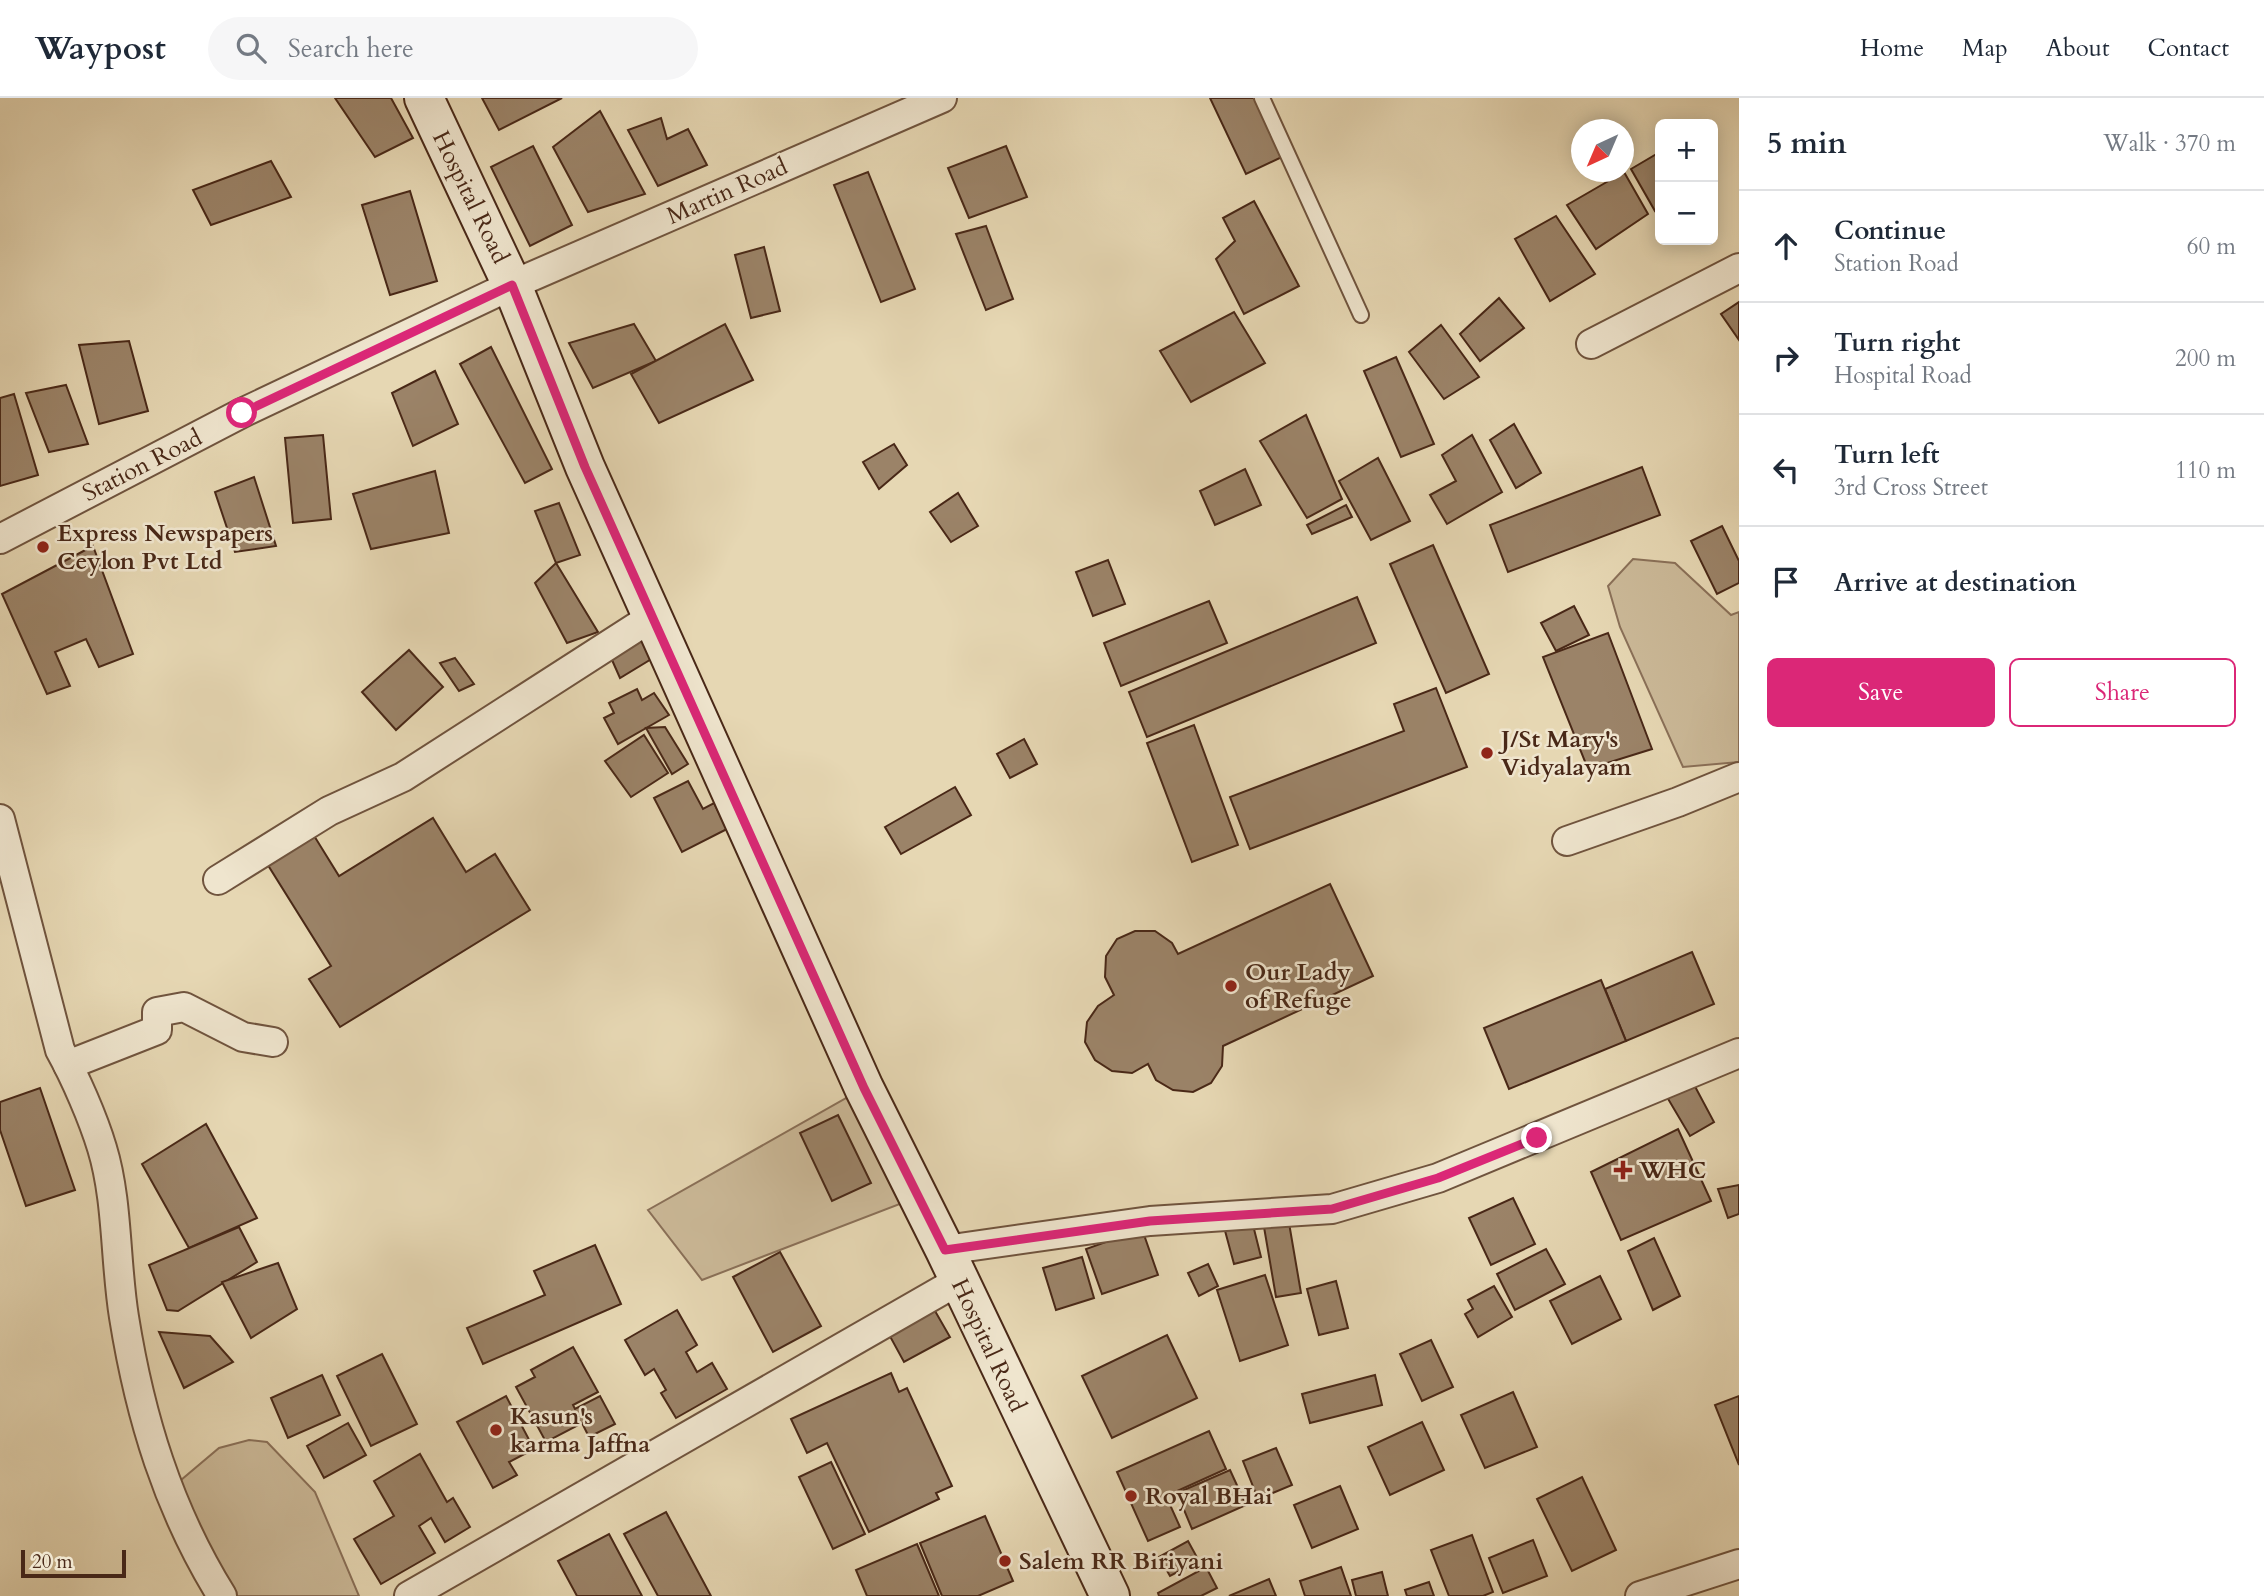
<!DOCTYPE html>
<meta charset="utf-8">
<style>
:root{--surface:#fff;--page:#f6f6f7;--text:#1f2937;--muted:#747a83;--line:#e0e1e3;--accent:#db2777}
body{margin:0;font-family:Cardo,serif;background:var(--page);color:var(--text)}
.controls{position:absolute;right:21px;top:21px;display:grid;overflow:hidden;border-radius:10px;box-shadow:0 4px 18px #0003}
.controls button{width:63px;height:63px;display:grid;place-items:center;padding:0;border:0;border-bottom:2px solid var(--line);background:var(--surface);color:var(--text);font:35px sans-serif}
.compass{position:absolute;left:1571px;top:21px;width:63px;height:63px;border-radius:50%;background:var(--surface);box-shadow:0 4px 18px #0003;rotate:224deg}
.scale{position:absolute;left:21px;bottom:18px;width:105px;box-sizing:border-box;padding-left:7px;border:4px solid #492817;border-top:0;font-size:19px;line-height:24px;white-space:nowrap;color:#492817;-webkit-text-stroke:5px #efe5ce;paint-order:stroke}
.stop{position:absolute;width:21px;height:21px;margin:-16px;border:5px solid #db2777;border-radius:50%;background:#fff}
.stop.end{background:#db2777;border-color:#fff;box-shadow:0 2px 7px #0008}
.list{margin:0;padding:0;list-style:none}
h2{display:flex;justify-content:space-between;align-items:center;height:91px;margin:0;padding:0 28px;font-size:30px}
h2 small{font-size:23px;font-weight:400;color:var(--muted)}
.list li{display:grid;grid-template-columns:46px 1fr auto;gap:21px;align-items:center;box-sizing:border-box;height:112px;padding:0 28px;border-top:2px solid var(--line)}
.list b{display:block;font-size:26px;white-space:nowrap}
.list p{margin:0;font-size:23px;white-space:nowrap;color:var(--muted)}
.list em{font-size:23px;font-style:normal;color:var(--muted)}
.actions{display:flex;gap:14px;padding:21px 28px}
.actions a{flex:1;padding:16px 0;border:2px solid var(--accent);border-radius:10px;text-align:center;font-size:24px;color:var(--accent)}
.actions .main{background:var(--accent);color:#fff}
.icon{flex:none;width:38px;height:38px;fill:none;stroke:currentColor;stroke-width:2;stroke-linecap:round;stroke-linejoin:round}
.map{position:relative;flex:none;width:1739px;height:1498px;overflow:hidden}
header{display:flex;align-items:center;gap:42px;box-sizing:border-box;height:98px;padding:0 35px;background:var(--surface);border-bottom:2px solid var(--line)}
header strong{font-size:33px}
nav{display:flex;gap:38px;margin-inline-start:auto;font-size:24px}
.search{width:490px;height:63px;background:var(--page);display:flex;align-items:center;gap:18px;box-sizing:border-box;padding:0 24px;border-radius:38px;color:var(--muted);font-size:26px}
main{display:flex}
aside{flex:1;background:var(--surface)}
.map>svg:first-child{display:block}
.green{fill:#cbb998;stroke:#8a7058;stroke-width:2}
.building{fill:#9b8368;stroke:#492817;stroke-width:2}
.lines{fill:none;stroke-linecap:round;stroke-linejoin:round}
.lane-casing{stroke:#70543e;stroke-width:18}
.street-casing{stroke:#70543e;stroke-width:32}
.secondary-casing{stroke:#492817;stroke-width:42}
.lane{stroke:#efe5ce;stroke-width:14}
.street{stroke:#efe5ce;stroke-width:28}
.secondary{stroke:#efe5ce;stroke-width:38}
.route{stroke:#db2777;stroke-width:9}
.poi-dot{fill:#8f2418;stroke:#efe5ce;stroke-width:2.5}
.labels{text-anchor:middle;stroke-width:5;stroke-linejoin:round;paint-order:stroke}
.street-label{font-size:24px;fill:#492817;stroke:#efe5ce}
.poi-label{font-size:24px;font-weight:bold;fill:#492817;stroke:#efe5ce;text-anchor:start}
</style>
<header>
<strong>Waypost</strong>
<div class="search"><svg class="icon" aria-label="search" viewBox="0 0 24 24"><circle cx="10" cy="10" r="6"/><path d="M15 15l6 6"/></svg>Search here</div>
<nav><a>Home</a><a>Map</a><a>About</a><a>Contact</a></nav>
</header>
<main>
<div class="map">
<svg width="1739" height="1498" viewBox="0 0 1739 1498">
<rect width="100%" height="100%" fill="#e6d7b3"/>
<filter id="stains"><feTurbulence type="fractalNoise" baseFrequency=".00286" numOctaves="4"/><feColorMatrix values="0 0 0 0 .2 0 0 0 0 .09 0 0 0 0 .02 0 0 0 .5 -.17"/></filter>
<radialGradient id="worn" r=".72"><stop offset=".6" stop-color="#630" stop-opacity="0"/><stop offset="1" stop-color="#630" stop-opacity=".3"/></radialGradient>
<g class="green">
<polygon points="1633,461 1675,465 1731,517 1739,514 1739,664 1683,669 1620,529 1608,488"/>
<polygon points="864,990 918,1099 702,1182 648,1112"/>
<polygon points="249,1342 267,1344 315,1394 359,1498 222,1498 168,1393 219,1350"/>
</g>
<g class="building">
<polygon points="335,0 391,0 413,40 375,59"/>
<polygon points="482,0 562,0 499,32"/>
<polygon points="1210,0 1254,0 1282,59 1246,76"/>
<polygon points="600,13 645,96 588,114 553,49"/>
<polygon points="661,20 667,41 688,31 707,67 658,88 628,32"/>
<polygon points="533,48 572,127 530,148 491,69"/>
<polygon points="1006,48 1027,99 969,120 948,70"/>
<polygon points="1660,54 1660,110 1655,113 1631,71"/>
<polygon points="271,63 291,99 211,127 193,92"/>
<polygon points="868,74 915,191 881,204 834,87"/>
<polygon points="1624,74 1648,116 1596,151 1567,107"/>
<polygon points="410,93 437,183 390,197 362,107"/>
<polygon points="1254,103 1299,188 1244,216 1216,161 1235,143 1223,120"/>
<polygon points="1556,118 1595,176 1550,203 1515,141"/>
<polygon points="986,128 1013,201 986,212 956,136"/>
<polygon points="764,149 780,213 751,220 735,157"/>
<polygon points="1499,200 1524,230 1480,263 1460,236"/>
<polygon points="1739,204 1739,242 1721,216"/>
<polygon points="1234,214 1265,265 1191,304 1160,253"/>
<polygon points="634,226 656,263 593,290 569,245"/>
<polygon points="725,226 753,282 659,325 631,276"/>
<polygon points="1441,227 1479,279 1444,301 1409,254"/>
<polygon points="129,243 148,313 99,326 79,247"/>
<polygon points="491,249 552,371 525,385 460,266"/>
<polygon points="1396,259 1434,346 1401,359 1364,273"/>
<polygon points="435,273 458,326 413,348 392,295"/>
<polygon points="66,287 88,346 49,354 26,295"/>
<polygon points="14,296 38,377 0,388 0,300"/>
<polygon points="1306,317 1342,401 1307,420 1260,343"/>
<polygon points="1514,326 1541,375 1516,390 1490,342"/>
<polygon points="323,337 331,421 293,425 285,340"/>
<polygon points="1472,337 1502,394 1447,426 1430,397 1456,383 1442,357"/>
<polygon points="894,346 907,367 879,391 863,364"/>
<polygon points="1378,360 1410,423 1371,442 1339,383"/>
<polygon points="1642,369 1660,417 1508,474 1490,427"/>
<polygon points="1245,371 1261,407 1215,427 1200,393"/>
<polygon points="435,373 449,435 371,451 353,396"/>
<polygon points="254,379 276,448 235,454 215,394"/>
<polygon points="958,395 978,428 951,444 930,414"/>
<polygon points="559,405 580,457 556,465 535,413"/>
<polygon points="1346,407 1352,419 1312,436 1307,427"/>
<polygon points="1722,428 1739,463 1739,485 1717,496 1691,443"/>
<polygon points="1433,447 1489,576 1446,595 1390,466"/>
<polygon points="93,448 133,556 99,569 86,541 55,554 70,588 47,596 2,496"/>
<polygon points="1108,462 1125,506 1093,518 1076,474"/>
<polygon points="556,465 598,534 567,545 535,485"/>
<polygon points="1357,499 1376,545 1147,639 1129,594"/>
<polygon points="1209,503 1227,545 1121,588 1104,545"/>
<polygon points="1574,508 1589,537 1556,553 1541,525"/>
<polygon points="1608,535 1652,651 1588,671 1543,559"/>
<polygon points="645,537 658,557 620,580 608,553"/>
<polygon points="409,552 443,589 396,632 362,594"/>
<polygon points="455,560 474,586 459,593 440,565"/>
<polygon points="1436,590 1467,669 1250,751 1230,699 1404,633 1394,606"/>
<polygon points="637,591 642,602 654,595 669,617 618,646 604,620 614,615 609,605"/>
<polygon points="1194,627 1238,747 1192,764 1147,645"/>
<polygon points="665,629 688,666 672,676 646,630"/>
<polygon points="644,637 668,675 631,699 605,663"/>
<polygon points="1024,641 1037,666 1010,680 997,656"/>
<polygon points="688,683 703,711 714,705 727,731 682,754 654,700"/>
<polygon points="955,689 971,717 901,756 885,729"/>
<polygon points="433,720 466,774 495,756 530,812 340,929 309,881 331,868 266,764 313,736 339,778"/>
<polygon points="1330,786 1373,878 1223,948 1222,968 1211,985 1193,994 1173,992 1156,982 1148,966 1132,975 1112,973 1095,962 1085,944 1087,924 1098,908 1114,897 1105,879 1106,858 1117,841 1135,833 1155,833 1172,845 1178,856"/>
<polygon points="1692,854 1714,906 1626,943 1605,891"/>
<polygon points="1601,882 1626,943 1509,991 1484,930"/>
<polygon points="1691,981 1714,1024 1690,1038 1664,994"/>
<polygon points="40,990 75,1092 26,1108 0,1032 0,1004"/>
<polygon points="838,1017 871,1085 832,1103 800,1035"/>
<polygon points="206,1026 257,1120 189,1150 142,1066"/>
<polygon points="1678,1031 1711,1103 1621,1142 1591,1074"/>
<polygon points="1739,1087 1739,1116 1728,1120 1718,1091"/>
<polygon points="1513,1100 1535,1146 1491,1167 1469,1120"/>
<polygon points="1252,1123 1261,1159 1234,1166 1224,1129"/>
<polygon points="1289,1125 1301,1195 1276,1199 1264,1129"/>
<polygon points="239,1129 257,1164 178,1213 167,1212 149,1167"/>
<polygon points="1142,1131 1158,1177 1102,1196 1086,1151"/>
<polygon points="1654,1140 1680,1198 1653,1212 1628,1153"/>
<polygon points="595,1147 621,1206 483,1266 467,1230 545,1197 534,1173"/>
<polygon points="1546,1151 1565,1186 1515,1212 1497,1176"/>
<polygon points="780,1154 821,1228 773,1254 733,1179"/>
<polygon points="1082,1159 1094,1200 1056,1212 1043,1170"/>
<polygon points="278,1165 297,1211 251,1240 222,1184"/>
<polygon points="1208,1166 1218,1188 1199,1198 1188,1175"/>
<polygon points="1265,1177 1288,1247 1240,1263 1217,1192"/>
<polygon points="1600,1178 1621,1221 1572,1246 1550,1203"/>
<polygon points="1336,1183 1348,1230 1319,1237 1307,1191"/>
<polygon points="1494,1188 1512,1219 1478,1239 1465,1216 1473,1211 1468,1202"/>
<polygon points="931,1206 950,1239 904,1264 886,1231"/>
<polygon points="677,1212 697,1247 686,1254 697,1274 712,1265 727,1291 676,1320 661,1295 666,1292 654,1271 645,1277 625,1242"/>
<polygon points="159,1234 210,1238 233,1264 184,1290"/>
<polygon points="1167,1237 1197,1300 1112,1340 1082,1278"/>
<polygon points="1431,1242 1453,1289 1422,1303 1400,1256"/>
<polygon points="573,1249 598,1294 573,1307 575,1311 600,1298 615,1326 589,1339 582,1325 546,1344 516,1289 535,1279 531,1272"/>
<polygon points="382,1256 417,1326 371,1348 337,1278"/>
<polygon points="891,1275 899,1294 907,1290 952,1388 936,1395 939,1401 869,1434 827,1345 807,1355 791,1321"/>
<polygon points="322,1277 340,1317 288,1340 271,1300"/>
<polygon points="1375,1277 1382,1307 1310,1325 1302,1296"/>
<polygon points="1513,1294 1537,1349 1485,1370 1461,1317"/>
<polygon points="506,1298 534,1351 509,1364 517,1377 493,1390 457,1324"/>
<polygon points="1739,1298 1739,1367 1715,1307"/>
<polygon points="1422,1324 1444,1372 1390,1397 1368,1349"/>
<polygon points="348,1325 366,1357 324,1380 307,1348"/>
<polygon points="1209,1333 1226,1371 1166,1398 1180,1429 1148,1443 1117,1374"/>
<polygon points="1276,1350 1292,1387 1258,1401 1243,1363"/>
<polygon points="420,1356 447,1404 453,1400 470,1429 445,1444 431,1420 419,1428 435,1455 381,1486 354,1441 394,1418 374,1383"/>
<polygon points="831,1364 865,1436 833,1451 799,1379"/>
<polygon points="1230,1372 1246,1407 1192,1431 1177,1395"/>
<polygon points="1582,1379 1616,1452 1572,1473 1537,1401"/>
<polygon points="1340,1388 1358,1431 1312,1450 1294,1407"/>
<polygon points="666,1414 711,1498 658,1498 624,1436"/>
<polygon points="985,1418 1013,1483 978,1498 942,1498 920,1445"/>
<polygon points="609,1436 642,1498 577,1498 558,1463"/>
<polygon points="1472,1437 1493,1494 1483,1498 1449,1498 1431,1452"/>
<polygon points="1533,1442 1547,1478 1503,1495 1489,1460"/>
<polygon points="1188,1443 1199,1463 1170,1478 1159,1459"/>
<polygon points="917,1446 939,1498 867,1498 856,1472"/>
<polygon points="1206,1469 1217,1490 1201,1498 1159,1498 1158,1495"/>
<polygon points="1341,1469 1351,1498 1305,1498 1300,1483"/>
<polygon points="1382,1474 1388,1498 1356,1498 1352,1482"/>
<polygon points="1269,1481 1276,1498 1229,1498"/>
<polygon points="1429,1484 1434,1498 1407,1498 1405,1492"/>
</g>
<g class="lines">
<g class="lane-casing">
<polyline id="lane" points="1262,0 1361,217"/>
</g>
<g class="street-casing">
<g id="street">
<polyline points="1591,246 1739,170"/>
<polyline points="0,441 242,315 512,187 942,0"/>
<path d="M0,721L60,952C75,979 93,1020 102,1050C118,1102 115,1164 124,1219C140,1319 168,1411 222,1498"/>
<polyline points="1567,743 1678,704 1739,679"/>
<polyline points="218,782 329,713 403,679 652,519"/>
<polyline points="68,967 157,932 157,914 184,909 243,939 273,944"/>
<polyline points="945,1152 1150,1123 1332,1111 1438,1080 1739,955"/>
<polyline points="409,1498 958,1183"/>
<polyline points="1640,1498 1739,1466"/>
</g>
</g>
<g class="secondary-casing">
<polyline id="secondary" points="424,0 512,187 585,369 864,990 945,1152 1110,1498"/>
</g>
<use href="#lane" class="lane"/>
<use href="#street" class="street"/>
<use href="#secondary" class="secondary"/>
</g>
<g class="lines">
<polyline class="route" points="242,315 512,187 585,369 864,990 945,1152 1150,1123 1332,1111 1438,1080 1537,1040"/>
</g>
<g class="poi-dot">
<circle cx="43" cy="449" r="7"/>
<circle cx="1487" cy="655" r="7"/>
<circle cx="1231" cy="888" r="7"/>
<path d="M1619.5 1061.5h7v7h7v7h-7v7h-7v-7h-7v-7h7z"/>
<circle cx="496" cy="1332" r="7"/>
<circle cx="1131" cy="1398" r="7"/>
<circle cx="1005" cy="1463" r="7"/>
</g>
<g class="labels">
<g class="street-label">
<text transform="translate(727 93) rotate(-24)" y="8">Martin Road</text>
<text transform="translate(471 99) rotate(64)" y="8">Hospital Road</text>
<text transform="translate(142 367) rotate(-27)" y="8">Station Road</text>
<text transform="translate(989 1247) rotate(65)" y="8">Hospital Road</text>
</g>
<g class="poi-label">
<text x="57" y="443">Express Newspapers<tspan x="57" dy="28">Ceylon Pvt Ltd</tspan></text>
<text x="1501" y="649">J/St Mary's<tspan x="1501" dy="28">Vidyalayam</tspan></text>
<text x="1245" y="882">Our Lady<tspan x="1245" dy="28">of Refuge</tspan></text>
<text x="1639" y="1080">WHC</text>
<text x="510" y="1326">Kasun's<tspan x="510" dy="28">karma Jaffna</tspan></text>
<text x="1145" y="1406">Royal BHai</text>
<text x="1019" y="1471">Salem RR Biriyani</text>
</g>
</g>
<rect width="100%" height="100%" filter="url(#stains)"/>
<rect width="100%" height="100%" fill="url(#worn)"/>
</svg>
<div class="controls">
<button>+</button>
<button>−</button>
</div>
<svg class="compass" viewBox="-18 -18 36 36"><path d="M0-13l5 13h-10z" fill="#e53935"/><path d="M0 13l5-13h-10z" fill="#747a83"/></svg>
<div class="scale">20 m</div>
<div class="stop" style="left:242px;top:315px"></div>
<div class="stop end" style="left:1537px;top:1040px"></div>
</div>
<aside>
<h2>5 min<small>Walk · 370 m</small></h2>
<ul class="list">
<li><svg class="icon" aria-label="ahead" viewBox="0 0 24 24"><path d="M12 20V5M6 11l6-6 6 6"/></svg><div><b>Continue</b><p>Station Road</p></div><em>60 m</em></li>
<li><svg class="icon" aria-label="right" viewBox="0 0 24 24"><path d="M7 20v-9h11M14 6l5 5-5 5"/></svg><div><b>Turn right</b><p>Hospital Road</p></div><em>200 m</em></li>
<li><svg class="icon" aria-label="left" viewBox="0 0 24 24"><path d="M17 20v-9H6M10 6l-5 5 5 5"/></svg><div><b>Turn left</b><p>3rd Cross Street</p></div><em>110 m</em></li>
<li><svg class="icon" aria-label="arrive" viewBox="0 0 24 24"><path d="M6 21V4h12l-3 4 3 4H6"/></svg><div><b>Arrive at destination</b></div></li>
</ul>
<div class="actions"><a class="main">Save</a><a>Share</a></div>
</aside>
</main>
